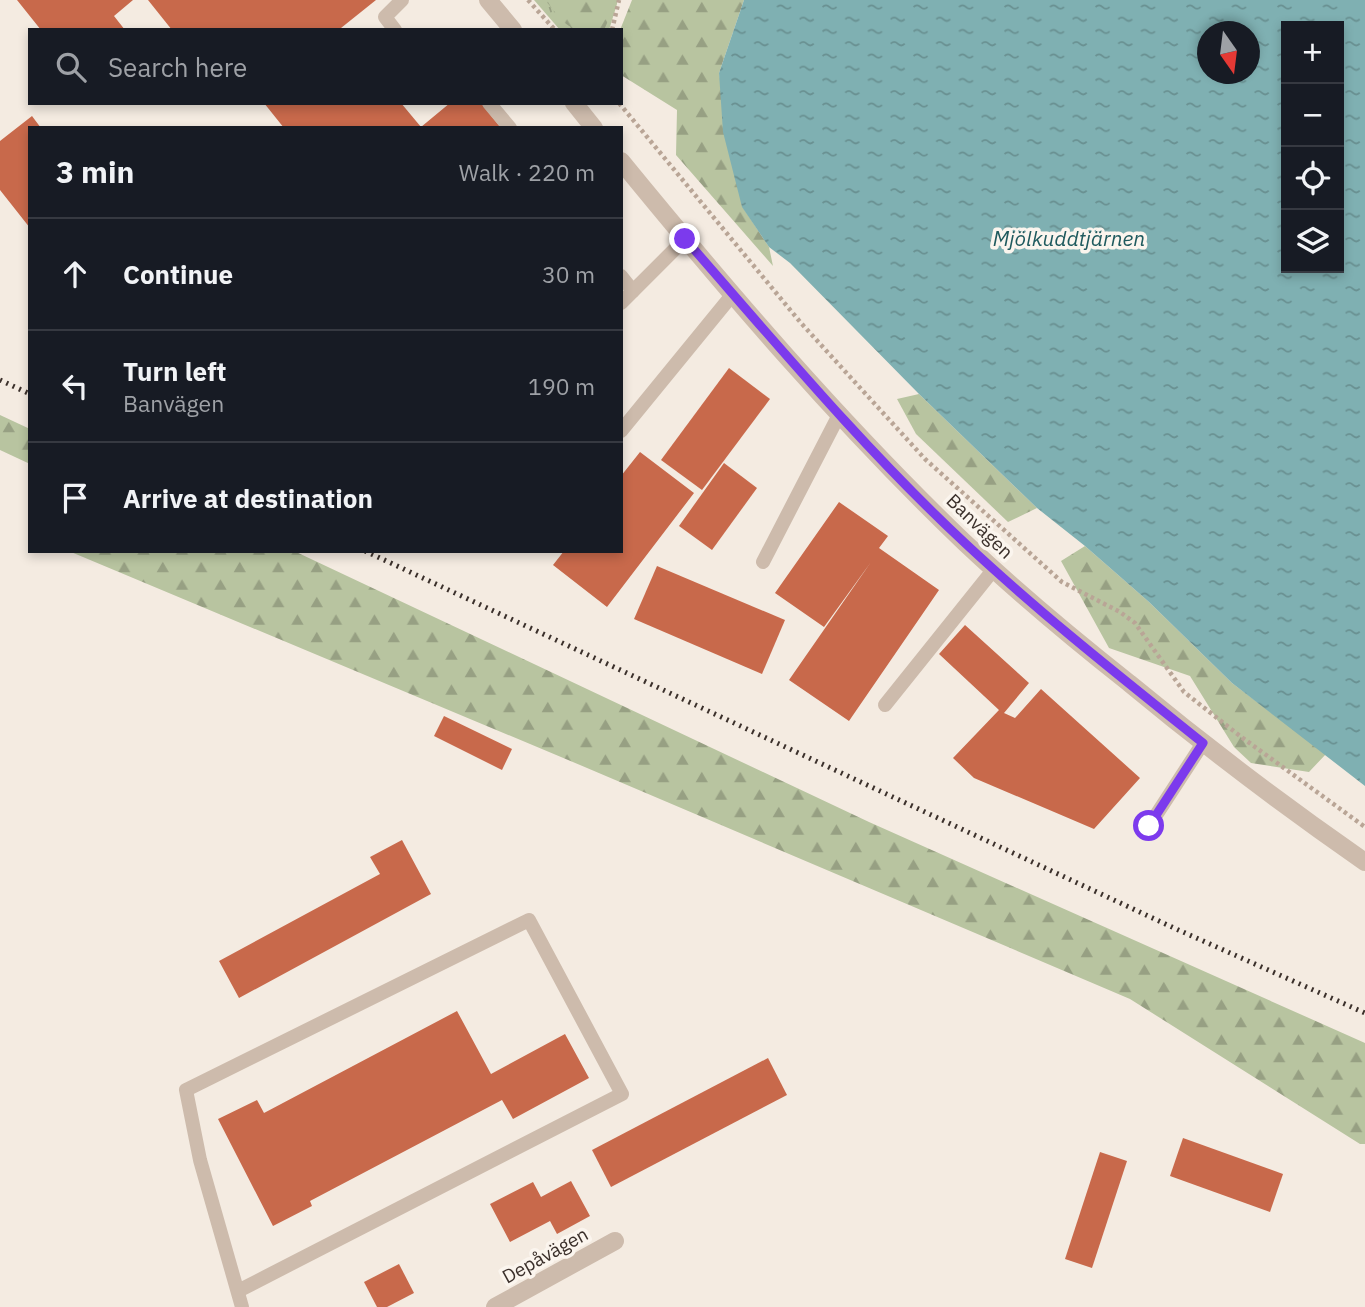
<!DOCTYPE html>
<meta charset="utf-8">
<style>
:root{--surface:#171b24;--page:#242831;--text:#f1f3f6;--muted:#9ea1a6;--line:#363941}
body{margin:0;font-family:"IBM Plex Sans",sans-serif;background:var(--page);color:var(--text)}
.controls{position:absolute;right:21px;top:21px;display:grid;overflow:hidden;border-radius:0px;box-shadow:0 4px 10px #0003}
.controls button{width:63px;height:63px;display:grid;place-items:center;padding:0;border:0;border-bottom:2px solid var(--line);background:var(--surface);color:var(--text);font:35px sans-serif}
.compass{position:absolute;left:1197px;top:21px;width:63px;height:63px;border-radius:50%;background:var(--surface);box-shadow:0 4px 10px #0003;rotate:166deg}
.stop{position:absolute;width:21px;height:21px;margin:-16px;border:5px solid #7c3aed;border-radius:50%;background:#fff}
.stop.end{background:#7c3aed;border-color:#fff;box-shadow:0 2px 7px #0008}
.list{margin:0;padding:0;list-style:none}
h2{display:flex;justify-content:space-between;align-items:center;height:91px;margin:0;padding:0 28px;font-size:30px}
h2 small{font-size:23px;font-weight:400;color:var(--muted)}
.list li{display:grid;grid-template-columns:46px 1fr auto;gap:21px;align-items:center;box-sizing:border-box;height:112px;padding:0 28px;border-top:2px solid var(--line)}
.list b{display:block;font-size:26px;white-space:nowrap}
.list p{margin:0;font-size:23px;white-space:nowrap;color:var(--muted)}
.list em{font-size:23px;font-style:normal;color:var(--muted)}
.icon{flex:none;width:38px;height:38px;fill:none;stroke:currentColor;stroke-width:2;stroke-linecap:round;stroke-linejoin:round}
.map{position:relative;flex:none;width:1365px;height:1307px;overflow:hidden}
.search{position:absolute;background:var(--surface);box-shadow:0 4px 10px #0003;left:28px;top:28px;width:595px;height:77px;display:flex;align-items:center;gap:18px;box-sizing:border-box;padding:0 24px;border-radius:0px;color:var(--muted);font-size:26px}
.panel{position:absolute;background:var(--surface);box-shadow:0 4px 10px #0003;left:28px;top:126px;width:595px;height:427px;border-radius:0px}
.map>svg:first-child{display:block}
.grass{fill:url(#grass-tufts)}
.forest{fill:url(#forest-firs)}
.water{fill:url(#water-ripples);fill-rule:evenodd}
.building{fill:#c8694b}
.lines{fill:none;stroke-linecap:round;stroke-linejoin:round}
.path{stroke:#b9a596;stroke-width:4.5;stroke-dasharray:3.5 3.5;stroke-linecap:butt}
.service{stroke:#cdbbac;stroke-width:14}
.minor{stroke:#cdbbac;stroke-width:18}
.tertiary{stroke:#cdbbac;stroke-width:18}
.rail{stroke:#3b302b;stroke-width:5;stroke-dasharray:2 5;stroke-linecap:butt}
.route{stroke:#7c3aed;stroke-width:9}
.labels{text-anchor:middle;stroke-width:7;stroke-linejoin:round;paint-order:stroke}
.street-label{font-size:19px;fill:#3b302b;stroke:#fbf5ee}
.water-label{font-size:21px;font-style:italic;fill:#1f5a5e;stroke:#fbf5ee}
</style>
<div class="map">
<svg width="1365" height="1307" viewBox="0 0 1365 1307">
<defs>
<pattern id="grass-tufts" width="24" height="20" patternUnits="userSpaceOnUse" patternTransform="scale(1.75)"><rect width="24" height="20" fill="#b8c4a0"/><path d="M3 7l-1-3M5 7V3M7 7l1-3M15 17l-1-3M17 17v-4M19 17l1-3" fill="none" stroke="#97a083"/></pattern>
<pattern id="forest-firs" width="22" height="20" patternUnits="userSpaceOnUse" patternTransform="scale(1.75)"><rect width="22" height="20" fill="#b8c4a0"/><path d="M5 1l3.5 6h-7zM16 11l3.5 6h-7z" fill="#97a083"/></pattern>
<pattern id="water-ripples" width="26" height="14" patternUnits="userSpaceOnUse" patternTransform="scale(1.75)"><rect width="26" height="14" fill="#7fb0b2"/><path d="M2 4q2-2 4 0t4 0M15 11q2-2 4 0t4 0" fill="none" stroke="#699091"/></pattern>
</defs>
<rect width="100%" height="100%" fill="#f4ebe1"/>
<polygon class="grass" points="534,0 617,0 617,4 609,30 560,30"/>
<g class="forest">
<path d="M545,0H605L611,14L604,30C566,30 569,29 545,0Z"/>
<polygon points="632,0 744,0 719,73 742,206 769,247 773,266 676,155 677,110 621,75 620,30"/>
<polygon points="919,394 1037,508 1008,522 916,434 897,399"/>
<polygon points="0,415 30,429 30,464 0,450"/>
<polygon points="1085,546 1149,602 1232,683 1326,754 1309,772 1251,763 1234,747 1190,676 1109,648 1061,561"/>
<polygon points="294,551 869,822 1365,1043 1365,1144 1360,1144 1130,999 580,765 71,552"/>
</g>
<path class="water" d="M744,0H1365V786L1232,683L1149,602L1085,546L1037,508L919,394L790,263L769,247L742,207L723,132L719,73ZM1286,26H1339V268H1286ZM1208,32H1250V74H1208Z"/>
<g class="building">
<polygon points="17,0 133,0 114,16 125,30 41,30"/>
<polygon points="148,0 376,0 341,28 342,30 172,30"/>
<polygon points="264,103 401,103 421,127 450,103 481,103 501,128 284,128"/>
<polygon points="32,116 41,128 30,128 30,228 0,190 0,141"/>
<polygon points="729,368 770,399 702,490 661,460"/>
<polygon points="640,452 694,493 607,607 553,565 564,551 621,551 621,476"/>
<polygon points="724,463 757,488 712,550 679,526"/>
<polygon points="839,502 888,536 879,548 939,590 849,721 789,680 871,562 824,627 775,593"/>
<polygon points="657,566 785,620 762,674 634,619"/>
<polygon points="965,625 1029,683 1004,713 1015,718 1041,689 1140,778 1094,829 974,778 953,758 999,710 939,654"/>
<polygon points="444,716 512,749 502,770 434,736"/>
<polygon points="402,840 431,894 239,998 219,961 380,874 370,857"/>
<polygon points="457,1011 491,1074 565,1034 589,1078 513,1119 502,1100 310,1201 312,1206 273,1226 218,1119 257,1100 264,1113"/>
<polygon points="768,1058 787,1095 611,1187 592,1150"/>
<polygon points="1183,1138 1283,1174 1270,1212 1170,1176"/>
<polygon points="1100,1152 1127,1161 1092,1268 1065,1259"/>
<polygon points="571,1181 590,1216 557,1234 550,1221 510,1242 490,1204 533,1182 541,1197"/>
<polygon points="399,1264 414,1293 387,1307 377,1307 364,1282"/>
</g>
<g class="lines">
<g class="path">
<polyline points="528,0 555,30"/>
<polyline points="612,30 619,0"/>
<polyline points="619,103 801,323 925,459 1062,582 1120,612 1135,623 1184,692 1240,736 1365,827"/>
</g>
<g class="service">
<polyline points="395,30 385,17 402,0"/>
<polyline points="489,103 510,128"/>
<polyline points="621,276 633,291"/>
<polyline points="621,303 685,239"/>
<polyline points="621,431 733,294"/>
<polyline points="763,562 840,413"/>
<polyline points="885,705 994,569"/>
<polyline points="1149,826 1203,743"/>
<polyline points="238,1291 622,1094 529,920 186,1090 200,1160 242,1307"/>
</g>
<polyline class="minor" points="495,1307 615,1241"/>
<g class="tertiary">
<polyline points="488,0 513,30"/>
<polyline points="574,103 594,128"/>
<path d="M621,161C729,293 841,424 964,542C1017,592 1072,638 1129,683C1205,746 1283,805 1365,862"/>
</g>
<g class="rail">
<polyline points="0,380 30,394"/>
<polyline points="365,551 1174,928 1365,1013"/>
</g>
</g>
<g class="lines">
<path class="route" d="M685,239C776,343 865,450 966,544C1042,615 1122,678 1203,743L1149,826"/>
</g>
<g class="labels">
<g class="street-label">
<text transform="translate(980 526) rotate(44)" y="7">Banvägen</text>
<text transform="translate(545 1255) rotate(-29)" y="7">Depåvägen</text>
</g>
<g class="water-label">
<text x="1069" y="246">Mjölkuddtjärnen</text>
</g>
</g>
</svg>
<div class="controls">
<button>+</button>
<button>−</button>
<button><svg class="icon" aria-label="locate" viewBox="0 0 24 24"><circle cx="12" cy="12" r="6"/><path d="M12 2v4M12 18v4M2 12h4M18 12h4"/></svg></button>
<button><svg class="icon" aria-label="layers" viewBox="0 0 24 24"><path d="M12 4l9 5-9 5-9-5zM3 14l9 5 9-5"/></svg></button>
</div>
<svg class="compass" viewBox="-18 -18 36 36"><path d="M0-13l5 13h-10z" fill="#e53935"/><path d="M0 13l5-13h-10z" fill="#9ea1a6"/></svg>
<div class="stop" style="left:1149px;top:826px"></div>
<div class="stop end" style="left:685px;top:239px"></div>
<div class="search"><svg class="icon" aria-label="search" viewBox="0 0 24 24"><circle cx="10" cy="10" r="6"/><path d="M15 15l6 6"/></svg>Search here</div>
<section class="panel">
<h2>3 min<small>Walk · 220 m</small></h2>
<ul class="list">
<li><svg class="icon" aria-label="ahead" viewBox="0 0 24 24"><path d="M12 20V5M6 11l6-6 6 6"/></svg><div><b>Continue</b></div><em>30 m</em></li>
<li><svg class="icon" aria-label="left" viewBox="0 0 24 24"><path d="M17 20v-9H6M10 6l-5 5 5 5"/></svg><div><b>Turn left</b><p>Banvägen</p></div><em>190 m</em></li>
<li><svg class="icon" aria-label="arrive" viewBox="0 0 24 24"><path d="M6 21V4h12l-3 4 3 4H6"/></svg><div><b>Arrive at destination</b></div></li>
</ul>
</section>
</div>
